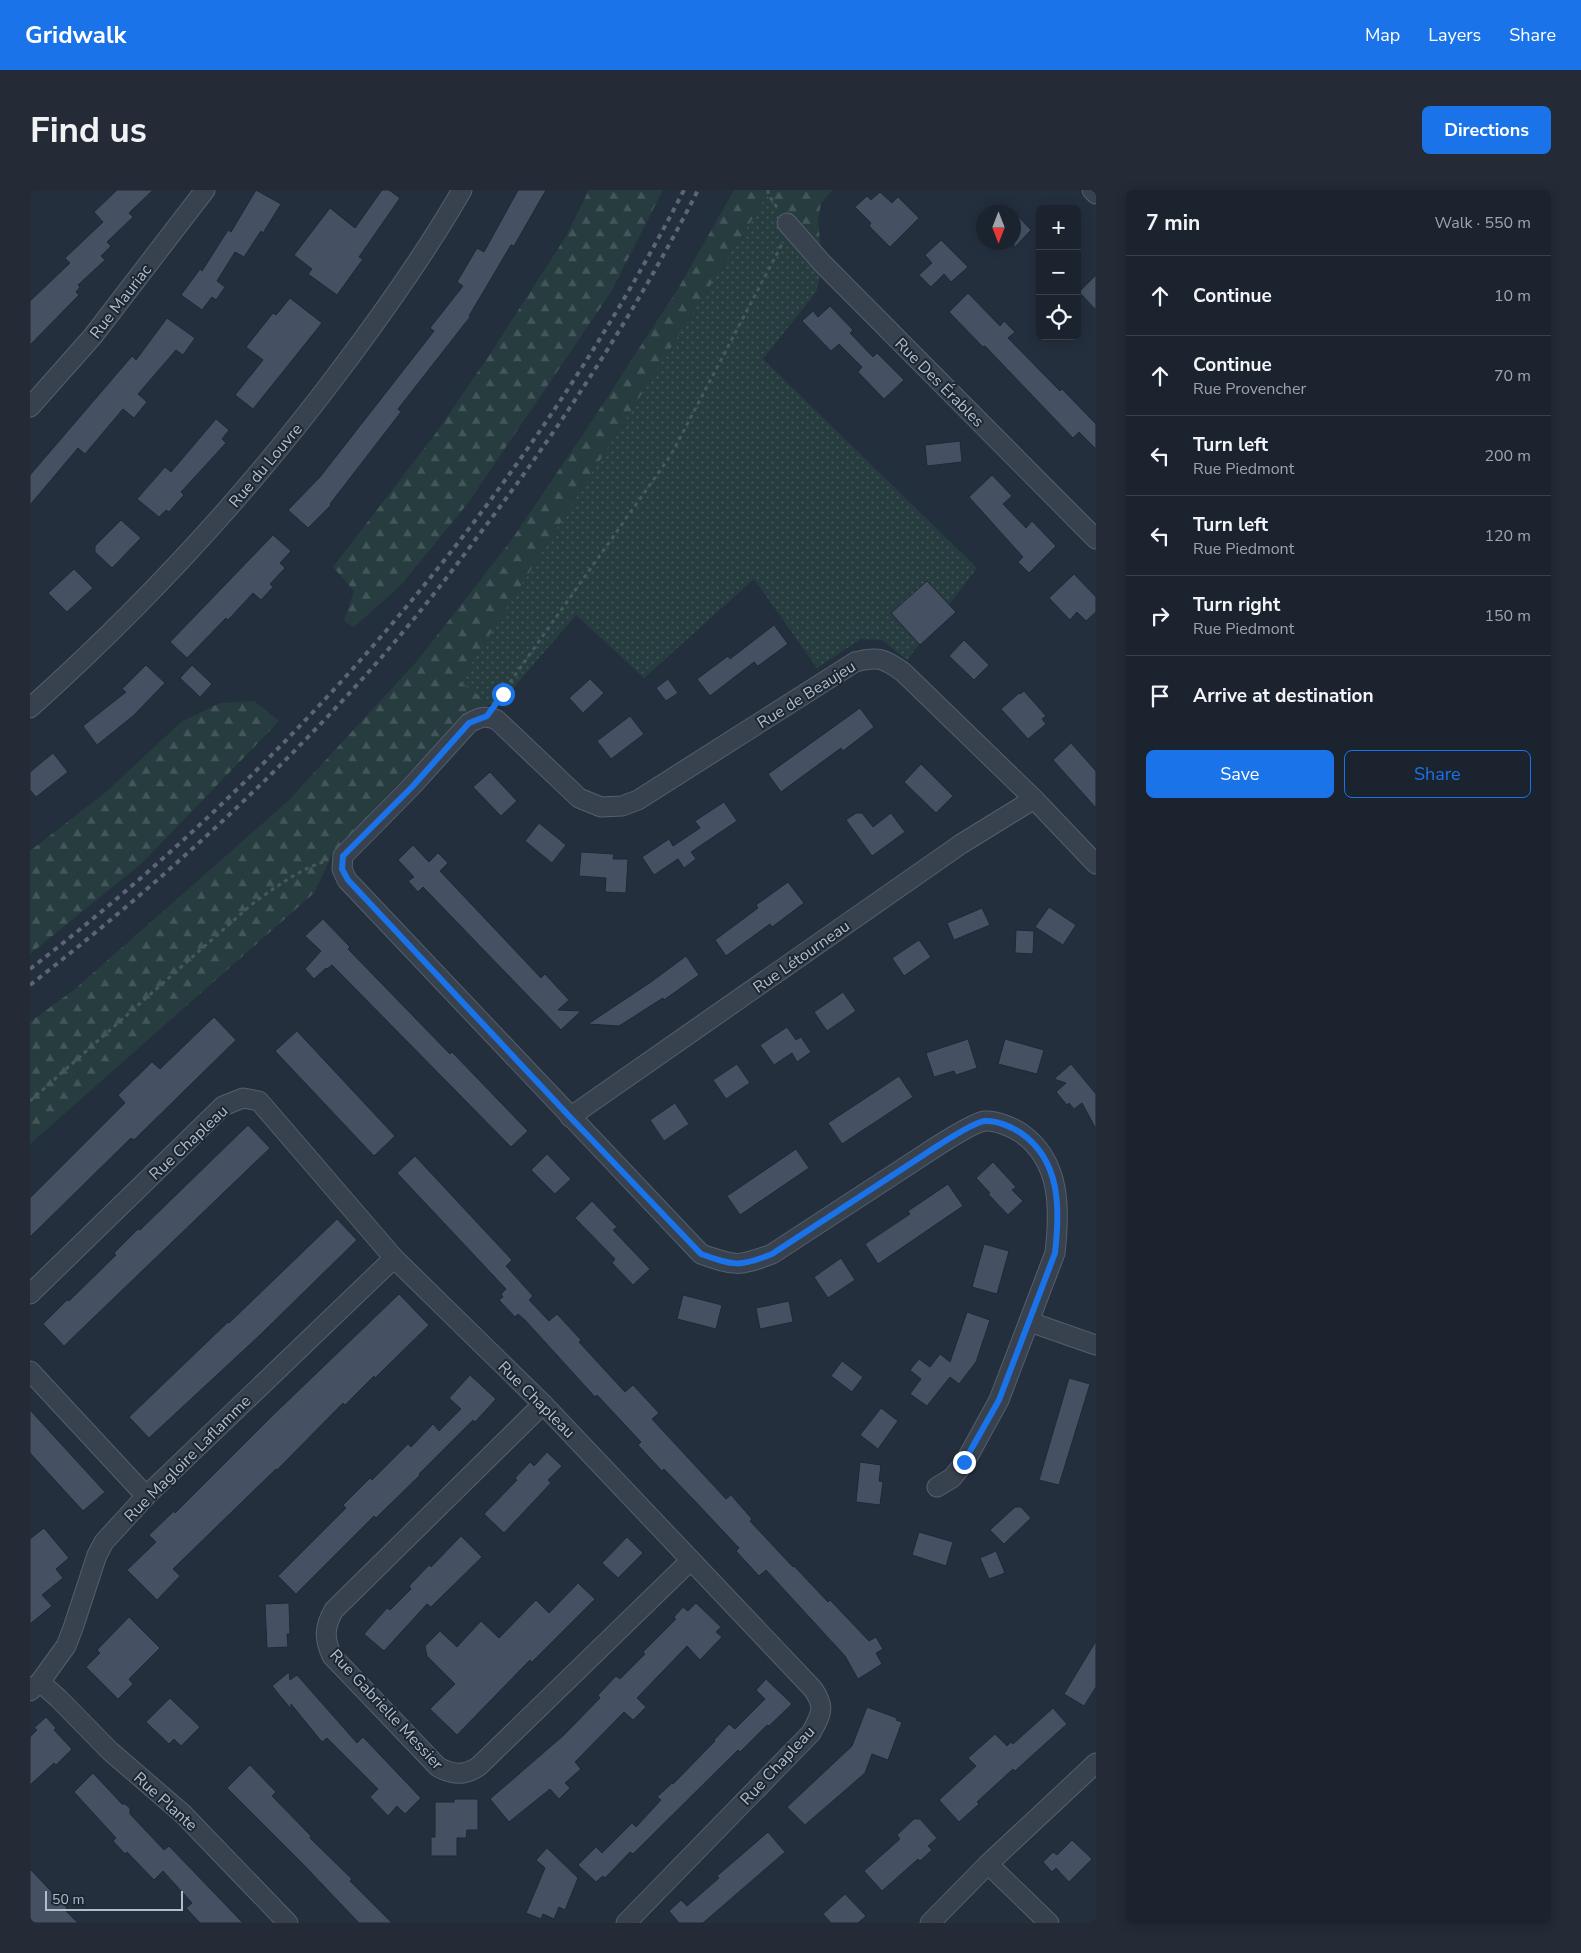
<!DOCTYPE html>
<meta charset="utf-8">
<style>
:root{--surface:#1b232e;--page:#242b36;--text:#f1f3f6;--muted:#a0a4aa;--line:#39404a;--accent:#1a73e8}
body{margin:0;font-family:"Nunito Sans",sans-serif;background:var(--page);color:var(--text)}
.controls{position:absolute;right:15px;top:15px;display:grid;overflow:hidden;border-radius:8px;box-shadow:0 2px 12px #0003}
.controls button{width:45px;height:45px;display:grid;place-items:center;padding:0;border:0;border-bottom:1px solid var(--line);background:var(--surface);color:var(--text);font:25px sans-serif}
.compass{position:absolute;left:946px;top:15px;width:45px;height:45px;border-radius:50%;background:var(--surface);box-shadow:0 2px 12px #0003;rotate:180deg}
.scale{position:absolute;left:15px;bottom:12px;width:138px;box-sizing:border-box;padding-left:5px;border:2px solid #b4bcc9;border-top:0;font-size:14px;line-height:18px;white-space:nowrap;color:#b4bcc9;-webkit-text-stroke:4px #1d2633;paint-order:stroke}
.stop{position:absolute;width:15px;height:15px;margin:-11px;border:4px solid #1a73e8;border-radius:50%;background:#fff}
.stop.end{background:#1a73e8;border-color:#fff;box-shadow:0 1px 5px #0008}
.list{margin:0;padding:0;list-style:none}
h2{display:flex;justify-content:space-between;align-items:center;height:65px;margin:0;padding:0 20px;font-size:21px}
h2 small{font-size:16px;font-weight:400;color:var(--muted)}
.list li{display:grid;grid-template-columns:32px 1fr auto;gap:15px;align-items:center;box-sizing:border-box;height:80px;padding:0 20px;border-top:1px solid var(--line)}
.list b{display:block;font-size:19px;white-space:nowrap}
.list p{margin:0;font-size:16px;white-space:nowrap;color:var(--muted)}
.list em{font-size:16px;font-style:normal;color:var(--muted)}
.actions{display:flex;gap:10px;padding:15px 20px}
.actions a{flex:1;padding:11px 0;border:1px solid var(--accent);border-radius:8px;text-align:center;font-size:18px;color:var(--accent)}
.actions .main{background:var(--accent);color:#fff}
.icon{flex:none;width:28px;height:28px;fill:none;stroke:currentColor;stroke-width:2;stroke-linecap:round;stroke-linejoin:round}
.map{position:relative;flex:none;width:1066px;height:1733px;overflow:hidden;border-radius:8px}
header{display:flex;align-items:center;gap:30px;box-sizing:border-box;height:70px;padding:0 25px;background:var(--accent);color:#fff}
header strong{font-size:24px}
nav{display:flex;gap:28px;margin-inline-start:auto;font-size:18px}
.intro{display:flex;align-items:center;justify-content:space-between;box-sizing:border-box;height:120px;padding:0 30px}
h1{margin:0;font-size:35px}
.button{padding:12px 22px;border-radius:8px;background:var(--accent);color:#fff;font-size:18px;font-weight:700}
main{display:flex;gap:30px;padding:0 30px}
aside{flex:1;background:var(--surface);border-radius:8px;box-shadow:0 2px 12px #0003}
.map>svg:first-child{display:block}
.forest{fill:url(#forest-firs)}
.park{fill:url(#park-dots)}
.building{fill:#455162;stroke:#1f2835}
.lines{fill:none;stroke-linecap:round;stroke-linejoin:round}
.minor-casing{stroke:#565f6c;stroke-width:21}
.path{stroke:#44595c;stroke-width:3;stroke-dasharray:4 4;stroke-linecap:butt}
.minor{stroke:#38414e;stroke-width:19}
.rail{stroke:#5a6575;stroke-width:4;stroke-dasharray:5 5;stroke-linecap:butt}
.route{stroke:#1a73e8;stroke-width:6}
.labels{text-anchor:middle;stroke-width:4;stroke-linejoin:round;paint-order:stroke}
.street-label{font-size:16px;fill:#b4bcc9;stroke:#1d2633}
</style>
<header>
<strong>Gridwalk</strong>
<nav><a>Map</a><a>Layers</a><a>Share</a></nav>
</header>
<div class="intro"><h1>Find us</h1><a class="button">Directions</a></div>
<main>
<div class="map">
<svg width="1066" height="1733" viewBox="0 0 1066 1733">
<defs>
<pattern id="forest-firs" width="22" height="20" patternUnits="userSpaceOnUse" patternTransform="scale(1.25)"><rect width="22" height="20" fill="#263c3f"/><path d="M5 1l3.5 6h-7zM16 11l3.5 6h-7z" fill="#435659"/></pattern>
<pattern id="park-dots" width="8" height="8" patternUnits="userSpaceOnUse" patternTransform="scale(1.25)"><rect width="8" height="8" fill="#263c3f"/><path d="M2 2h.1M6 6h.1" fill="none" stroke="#435659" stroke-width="1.8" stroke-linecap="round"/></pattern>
</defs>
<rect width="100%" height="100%" fill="#242f3e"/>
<g class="forest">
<polygon points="559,0 633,0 581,102 438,313 371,395 324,437 314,431 324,401 303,377 406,243 460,164 535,48"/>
<polygon points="704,0 803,0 791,13 788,30 792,73 786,102 732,169 468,516 461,514 433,525 302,665 284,703 0,954 0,832 45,799 258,611 387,471 480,352 556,240 649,97"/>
<polygon points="224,511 249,531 112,673 0,764 0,661 76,602 151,532 190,513"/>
</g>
<polygon class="park" points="738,4 757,33 792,73 786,102 733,169 947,378 877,470 852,450 831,449 787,478 724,389 614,488 546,425 468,516 461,514 430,492"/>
<g class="building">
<polygon points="87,0 123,0 99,23 103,27 77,52 81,56 71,66 75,70 48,95 50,97 46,102 49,105 0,155 0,111 40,73 35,68 73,32 64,22"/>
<polygon points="226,0 251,14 233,43 231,41 214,67 205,62 187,91 195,97 186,110 182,107 172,120 151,105 170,79 172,81 198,40 201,42"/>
<polygon points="352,0 359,0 370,8 329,67 333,69 307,105 278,84 282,79 264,65 300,18 325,38"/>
<polygon points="488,0 516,0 484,56 481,55 439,126 440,127 368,219 371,222 300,314 301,315 278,338 258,320 290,287 404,141 400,138 433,96 427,92 447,58 454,62"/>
<polygon points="850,2 862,13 868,7 889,28 860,57 839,36 841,33 825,17 837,6 841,10"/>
<polygon points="984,22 1001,40 984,58"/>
<polygon points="911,50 938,77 921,92 914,84 901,97 889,85 902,73 895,65"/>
<polygon points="1066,85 1066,120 1049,102"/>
<polygon points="938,103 970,136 974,131 985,142 978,148 1030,201 1032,199 1066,234 1066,259 1049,242 1043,248 955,156 953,157 919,122"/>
<polygon points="260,108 292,133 223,219 205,205 233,170 216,157 243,123 246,125"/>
<polygon points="800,116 823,140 820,143 843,167 847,163 874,190 854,209 828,182 832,177 809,154 801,161 772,131 783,121 788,127"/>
<polygon points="137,128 165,148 153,165 146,160 108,204 117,212 104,228 93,219 55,264 48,258 0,315 0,285 102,166 106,170"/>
<polygon points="186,229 199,240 192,249 196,253 151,302 154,305 139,322 136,320 129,327 107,309 135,277 141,282"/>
<polygon points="930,251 932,272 897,276 895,255"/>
<polygon points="962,285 982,306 973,314 996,338 1002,331 1026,356 999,383 988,372 993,367 939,307"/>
<polygon points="91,330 111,348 82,378 65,362 65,356"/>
<polygon points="243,345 261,361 250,373 255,378 240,394 243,397 231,410 223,403 198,430 196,428 157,468 140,452"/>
<polygon points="44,379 63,398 37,422 18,403"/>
<polygon points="1044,384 1066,407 1066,422 1056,431 1047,422 1040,430 1019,408"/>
<polygon points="897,391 926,422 890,455 861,423"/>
<polygon points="744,435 758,454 728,476 724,472 680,506 667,489 698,466 700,469"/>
<polygon points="934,450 959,475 944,490 919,466"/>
<polygon points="116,475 135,493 103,526 67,555 53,536 96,502 92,499"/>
<polygon points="162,475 182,494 170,507 150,488"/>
<polygon points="560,489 574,503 553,523 539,508"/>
<polygon points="638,489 648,503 636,511 626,498"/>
<polygon points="994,501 1016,526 1012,529 1016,534 998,549 971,519 989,503 990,504"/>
<polygon points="830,518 844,537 813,561 811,558 751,602 738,584"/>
<polygon points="600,526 614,544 581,569 567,551"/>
<polygon points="1041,553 1066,581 1066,618 1023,570"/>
<polygon points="23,563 38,582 6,607 0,600 0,582"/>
<polygon points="891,574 923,606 906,623 874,592"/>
<polygon points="460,582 487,611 471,626 443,597"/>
<polygon points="694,612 707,631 661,662 666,669 654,678 648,669 624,685 612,667 639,649 643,656 670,638 665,631"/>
<polygon points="826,623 832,623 843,637 861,623 875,642 842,666 816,630"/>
<polygon points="509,633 536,655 522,673 495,651"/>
<polygon points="383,655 399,672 408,663 418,673 410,681 511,788 515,784 539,810 528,820 551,821 531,840 393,697 388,702 378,691 384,687 368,670"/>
<polygon points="551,662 584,664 583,669 598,669 596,703 575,702 576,688 549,686"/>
<polygon points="758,692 774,713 742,737 740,734 696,766 685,750 728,718 726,715"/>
<polygon points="1019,717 1046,735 1033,755 1005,737"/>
<polygon points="952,718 960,735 924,750 917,733"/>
<polygon points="293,729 320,757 318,759 420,864 422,862 498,941 481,957 302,775 297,779 296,778 284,789 275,779 291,761 275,746"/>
<polygon points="986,740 1004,741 1003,764 985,763"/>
<polygon points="889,750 901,767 874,786 862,768"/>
<polygon points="656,766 669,785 634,810 633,808 589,836 558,834 621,792"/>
<polygon points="813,802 826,821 797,841 784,822"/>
<polygon points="184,827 206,850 104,950 101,948 0,1047 0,1008 95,913 88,905 122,872 130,879"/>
<polygon points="757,837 766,850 771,847 781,862 767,872 762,863 744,875 730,855"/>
<polygon points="267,841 365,946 344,966 245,861"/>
<polygon points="938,849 947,878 926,885 924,881 904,887 896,863"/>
<polygon points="975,849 1014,860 1007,884 968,874"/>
<polygon points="707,874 720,893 696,909 683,890"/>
<polygon points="1041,874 1066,904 1066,939 1052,913 1044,919 1039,913 1037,915 1026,902 1036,893 1024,889"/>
<polygon points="869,886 883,907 812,954 798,933"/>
<polygon points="645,913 659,934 634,951 620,930"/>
<polygon points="218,935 240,958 34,1156 13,1134 37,1110 39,1111 86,1065 84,1063 108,1039 110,1040"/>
<polygon points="766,959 779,978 710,1025 697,1006"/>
<polygon points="517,964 541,989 525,1004 501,980"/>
<polygon points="385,966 482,1070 476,1076 503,1106 499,1110 519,1131 527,1124 551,1150 549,1152 595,1202 603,1195 629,1223 622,1229 696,1309 701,1305 722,1329 720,1331 763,1377 764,1376 798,1412 800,1410 839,1451 846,1447 853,1459 846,1463 852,1474 828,1489 815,1466 736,1380 729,1386 706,1361 709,1358 662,1308 634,1279 632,1281 608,1255 611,1252 567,1205 565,1207 495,1130 488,1124 485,1127 469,1110 473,1107 471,1104 476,1099 367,983"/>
<polygon points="963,972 986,997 982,1000 993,1011 978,1025 958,1004 960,1003 946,988"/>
<polygon points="918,994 933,1016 848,1074 835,1054 880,1024 878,1021"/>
<polygon points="562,1011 587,1037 583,1040 620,1079 603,1095 582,1073 585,1069 545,1028"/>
<polygon points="307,1029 327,1050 230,1145 119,1248 99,1227 198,1132 199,1133"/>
<polygon points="954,1054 979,1061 967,1104 942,1097"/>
<polygon points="811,1068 825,1090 798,1108 784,1087"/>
<polygon points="369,1104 399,1135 345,1188 344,1186 315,1215 313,1213 247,1280 246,1279 143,1379 150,1386 127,1410 97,1380 126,1352 119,1345 144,1321 145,1323 242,1226"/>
<polygon points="653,1105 692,1115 686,1139 647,1129"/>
<polygon points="759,1111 763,1132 730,1139 726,1118"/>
<polygon points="937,1122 960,1130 946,1172 929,1194 920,1187 897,1216 880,1204 891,1189 880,1180 889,1169 900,1177 910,1164 920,1172"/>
<polygon points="812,1171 833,1187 822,1202 801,1186"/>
<polygon points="440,1185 466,1209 445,1232 443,1230 389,1284 390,1285 346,1328 344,1326 266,1404 248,1386 316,1318 313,1315 340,1288 342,1290 378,1254 381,1257 403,1234 409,1241 431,1219 419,1208"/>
<polygon points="1039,1188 1060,1194 1029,1295 1009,1290"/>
<polygon points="851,1218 868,1231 848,1259 830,1245"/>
<polygon points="0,1220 75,1302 53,1321 0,1263"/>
<polygon points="517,1262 532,1276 518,1290 521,1293 474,1343 454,1324 487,1290 485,1288 500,1272 504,1276"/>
<polygon points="830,1272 851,1275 849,1291 853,1292 850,1315 826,1312"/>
<polygon points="985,1317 991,1317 1001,1328 974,1354 960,1340"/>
<polygon points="14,1338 39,1368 26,1379 33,1388 12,1405 22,1416 0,1434 0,1349"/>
<polygon points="889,1342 923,1352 916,1376 882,1365"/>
<polygon points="431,1346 452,1367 401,1417 397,1414 354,1461 334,1444 357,1418 360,1420 381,1399 379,1396 399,1375 401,1377"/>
<polygon points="597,1347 613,1363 588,1388 572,1373"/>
<polygon points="966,1361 975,1383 959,1389 950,1368"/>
<polygon points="548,1393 565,1409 502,1472 500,1470 427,1545 400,1519 425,1494 397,1466 395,1456 410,1441 427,1457 451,1431 469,1448 506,1410 519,1423"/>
<polygon points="259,1413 260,1444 257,1444 258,1457 237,1458 235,1414"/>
<polygon points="666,1413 691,1437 686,1442 692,1447 670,1470 657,1456 607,1508 616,1517 603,1530 594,1522 545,1572 551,1579 535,1593 540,1598 529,1609 520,1599 479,1632 460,1609 534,1545 570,1508 568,1505 586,1486 590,1489 615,1464 613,1462 646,1429 644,1427 653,1417 658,1421"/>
<polygon points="99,1427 130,1458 99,1489 103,1494 88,1509 56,1477 70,1463 67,1460"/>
<polygon points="1066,1451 1066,1497 1054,1516 1034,1504"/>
<polygon points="259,1482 260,1490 267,1485 327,1553 333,1547 391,1608 375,1624 367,1616 358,1626 340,1607 348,1599 297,1548 292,1552 261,1514 261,1519 242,1496"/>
<polygon points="736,1489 762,1514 739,1536 737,1535 710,1562 708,1560 603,1664 600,1662 575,1688 573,1686 566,1692 548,1675 566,1657 572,1663 602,1633 606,1637 631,1610 627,1607 642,1593 643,1594 685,1551 684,1550 699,1534 705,1539 735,1509 726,1500"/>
<polygon points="140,1508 170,1537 151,1556 144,1549 139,1554 116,1532"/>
<polygon points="837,1517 867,1528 866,1530 872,1532 858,1570 842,1564 835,1583 775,1635 757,1617 822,1556"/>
<polygon points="1023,1518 1037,1534 985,1581 983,1579 947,1612 949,1614 929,1632 909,1610 946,1576 938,1568 965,1544 977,1556 981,1552 983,1554"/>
<polygon points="16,1527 26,1538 24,1540 42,1559 26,1575 24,1573 0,1595 0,1547 7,1540 4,1538"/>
<polygon points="220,1575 246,1602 242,1606 281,1646 280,1648 322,1689 320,1691 362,1733 329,1733 271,1672 197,1598"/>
<polygon points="63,1583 92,1614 95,1614 100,1618 100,1624 134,1660 139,1656 213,1733 170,1733 156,1718 162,1713 133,1681 124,1690 97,1662 95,1664 83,1651 86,1648 44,1602"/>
<polygon points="424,1609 448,1609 448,1640 437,1640 436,1648 427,1648 427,1666 401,1666 401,1647 405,1647 405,1612 424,1612"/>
<polygon points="884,1629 890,1629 907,1648 898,1656 902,1660 890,1671 888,1669 852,1701 834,1681 870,1649 867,1645"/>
<polygon points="738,1642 755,1662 673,1733 649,1733 639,1721 651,1710 657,1716 689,1688 687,1686"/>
<polygon points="1042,1650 1062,1669 1039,1692 1026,1678 1022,1682 1013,1672 1023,1662 1027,1665"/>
<polygon points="517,1658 548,1688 535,1720 529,1717 524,1729 513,1724 511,1729 496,1723 515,1678 506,1670"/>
<polygon points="0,1679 37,1718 35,1720 48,1733 0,1733"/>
<polygon points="815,1704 836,1726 828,1733 801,1733 793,1724"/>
</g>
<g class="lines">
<g class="minor-casing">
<g id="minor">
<polyline points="1062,0 1066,4"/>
<polyline points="757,33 792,73 1066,349"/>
<polyline points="0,217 63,146 175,0"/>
<path d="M0,518C116,414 221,300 314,175C356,119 397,61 432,0"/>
<polyline points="540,927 931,654 1004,609"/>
<path d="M0,1104L193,916L213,908L229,911L364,1068L513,1214L783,1499C796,1518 791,1524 781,1543L596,1733"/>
<polyline points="1000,1132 1066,1155"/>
<polyline points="0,1181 116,1306"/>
<path d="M513,1214L304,1420C294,1437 294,1449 302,1466L408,1577C423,1585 435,1586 449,1576L661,1370"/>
<path d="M907,1297L922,1288L935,1272L969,1210L1025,1063C1030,1019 1031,971 991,943C982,937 965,930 955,931C943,932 901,960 889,968C840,1000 791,1032 742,1064C708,1077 705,1076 671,1064L317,690L312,679L313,666L381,597L439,533C450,527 456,525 467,530L549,608L571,617L592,616L608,610L825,472C847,466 854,468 873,482L1004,609L1066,674"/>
<polyline points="10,1492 29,1509 80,1561 153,1624 258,1733"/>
<polyline points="0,1501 10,1492 36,1456 43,1438 67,1365 74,1352 116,1306 364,1068"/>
<polyline points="958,1674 1019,1733"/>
<polyline points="900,1733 958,1674 1066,1573"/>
</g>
</g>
<g class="path">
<polyline points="738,0 738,4 748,19"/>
<polyline points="466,512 641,265 752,54"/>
<path d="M0,911L221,715C244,698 268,680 296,671"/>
</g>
<use href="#minor" class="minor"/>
<g class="rail">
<path d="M0,779C269,571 498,303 654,0"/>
<path d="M0,795C123,699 239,594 343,477C380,435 415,391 448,346C531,237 606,122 668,0"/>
</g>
</g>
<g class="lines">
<path class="route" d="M473,504L457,526L439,533L382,597L313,666L312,679L318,690L540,927L671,1064C704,1076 710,1077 742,1064C791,1032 840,1000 889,968C901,960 943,932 955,931C966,930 982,937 991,943C1031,971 1030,1019 1025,1063L969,1210L934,1272"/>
</g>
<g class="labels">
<g class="street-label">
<text transform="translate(90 111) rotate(-52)" y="6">Rue Mauriac</text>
<text transform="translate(910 192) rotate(45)" y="6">Rue Des Érables</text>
<text transform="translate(235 275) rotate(-50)" y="6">Rue du Louvre</text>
<text transform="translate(776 504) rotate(-32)" y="6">Rue de Beaujeu</text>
<text transform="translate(771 766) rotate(-35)" y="6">Rue Létourneau</text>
<text transform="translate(158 952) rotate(-43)" y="6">Rue Chapleau</text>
<text transform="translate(507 1209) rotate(45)" y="6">Rue Chapleau</text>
<text transform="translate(157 1268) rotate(-45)" y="6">Rue Magloire Laflamme</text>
<text transform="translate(357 1519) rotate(47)" y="6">Rue Gabrielle Messier</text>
<text transform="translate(747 1575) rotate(-47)" y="6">Rue Chapleau</text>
<text transform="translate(136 1611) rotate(42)" y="6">Rue Plante</text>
</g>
</g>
</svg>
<div class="controls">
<button>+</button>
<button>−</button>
<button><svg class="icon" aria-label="locate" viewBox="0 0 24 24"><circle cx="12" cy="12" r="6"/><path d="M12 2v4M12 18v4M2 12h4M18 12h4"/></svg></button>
</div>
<svg class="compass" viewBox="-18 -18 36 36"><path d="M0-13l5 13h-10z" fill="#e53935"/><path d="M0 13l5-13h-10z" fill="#a0a4aa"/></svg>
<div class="scale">50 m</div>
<div class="stop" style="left:473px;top:504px"></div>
<div class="stop end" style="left:934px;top:1272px"></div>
</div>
<aside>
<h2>7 min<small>Walk · 550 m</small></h2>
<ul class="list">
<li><svg class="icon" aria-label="ahead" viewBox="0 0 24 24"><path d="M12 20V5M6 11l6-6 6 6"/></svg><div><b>Continue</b></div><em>10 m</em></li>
<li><svg class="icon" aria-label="ahead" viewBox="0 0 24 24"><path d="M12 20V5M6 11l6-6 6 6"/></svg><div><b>Continue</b><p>Rue Provencher</p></div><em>70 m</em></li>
<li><svg class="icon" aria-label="left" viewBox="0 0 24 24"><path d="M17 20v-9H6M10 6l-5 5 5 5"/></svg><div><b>Turn left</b><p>Rue Piedmont</p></div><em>200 m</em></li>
<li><svg class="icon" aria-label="left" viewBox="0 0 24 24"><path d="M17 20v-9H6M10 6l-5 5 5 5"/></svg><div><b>Turn left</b><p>Rue Piedmont</p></div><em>120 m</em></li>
<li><svg class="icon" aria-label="right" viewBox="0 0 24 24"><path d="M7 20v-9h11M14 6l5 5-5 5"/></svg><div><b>Turn right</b><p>Rue Piedmont</p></div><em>150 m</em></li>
<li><svg class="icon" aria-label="arrive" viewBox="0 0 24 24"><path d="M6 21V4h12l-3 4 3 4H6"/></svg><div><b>Arrive at destination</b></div></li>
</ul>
<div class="actions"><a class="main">Save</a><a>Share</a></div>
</aside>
</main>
